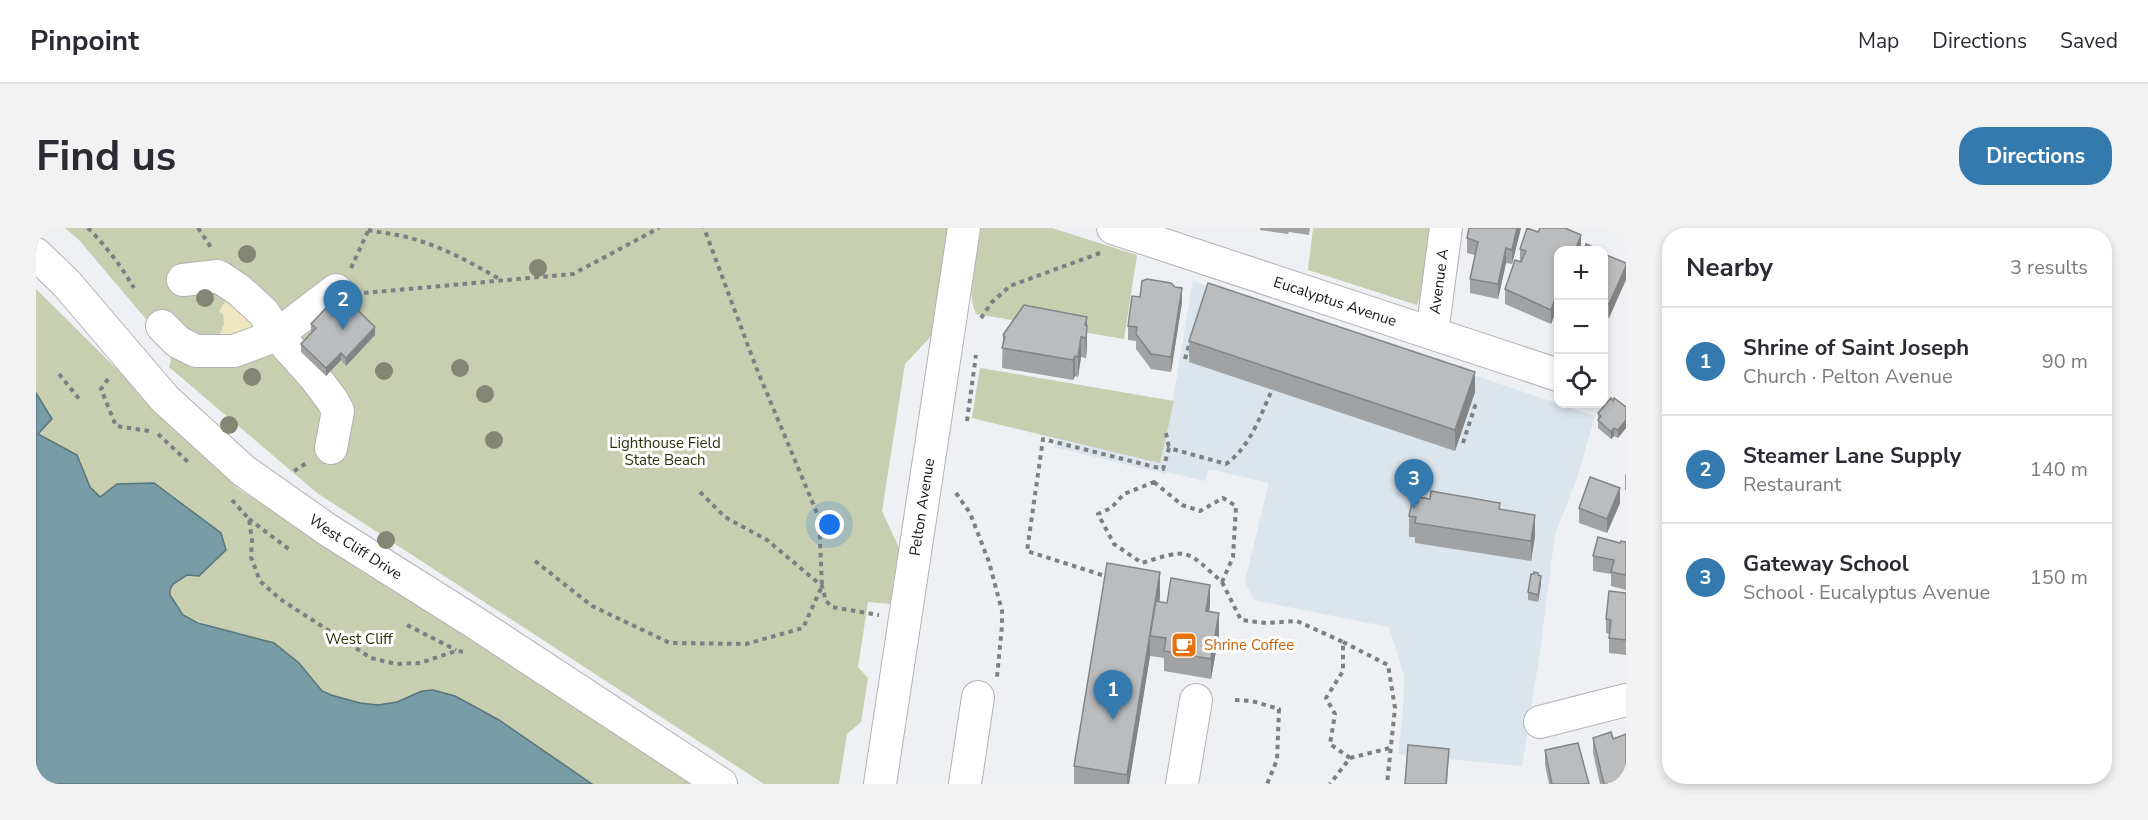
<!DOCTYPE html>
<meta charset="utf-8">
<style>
:root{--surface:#fff;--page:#f2f2f3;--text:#2b2b33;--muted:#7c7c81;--line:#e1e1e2;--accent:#347aaf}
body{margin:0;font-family:"Nunito Sans",sans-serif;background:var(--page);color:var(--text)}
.controls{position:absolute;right:18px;top:18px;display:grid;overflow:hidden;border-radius:12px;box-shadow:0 3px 9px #0003}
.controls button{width:54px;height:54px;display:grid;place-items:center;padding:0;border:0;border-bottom:2px solid var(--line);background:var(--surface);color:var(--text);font:30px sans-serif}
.you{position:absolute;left:794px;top:297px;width:21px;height:21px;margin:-15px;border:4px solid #fff;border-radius:50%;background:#1a73e8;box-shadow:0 0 0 9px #1a73e833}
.badge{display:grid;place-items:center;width:39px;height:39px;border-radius:50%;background:var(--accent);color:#fff;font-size:20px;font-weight:700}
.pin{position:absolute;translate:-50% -50px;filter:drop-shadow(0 2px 3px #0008)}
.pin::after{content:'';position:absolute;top:32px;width:21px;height:18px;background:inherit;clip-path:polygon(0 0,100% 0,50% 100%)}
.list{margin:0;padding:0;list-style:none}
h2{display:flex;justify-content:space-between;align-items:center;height:78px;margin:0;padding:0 24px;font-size:26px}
h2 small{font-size:20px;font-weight:400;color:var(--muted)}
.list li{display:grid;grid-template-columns:39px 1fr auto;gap:18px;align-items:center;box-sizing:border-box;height:108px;padding:0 24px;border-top:2px solid var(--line)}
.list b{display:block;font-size:22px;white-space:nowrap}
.list p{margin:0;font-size:20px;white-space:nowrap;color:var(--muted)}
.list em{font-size:20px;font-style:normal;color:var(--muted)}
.icon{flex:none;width:33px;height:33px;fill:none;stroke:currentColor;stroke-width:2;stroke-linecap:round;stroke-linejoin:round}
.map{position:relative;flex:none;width:1590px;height:556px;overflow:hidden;border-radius:24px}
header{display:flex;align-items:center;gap:36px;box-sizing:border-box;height:84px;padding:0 30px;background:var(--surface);border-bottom:2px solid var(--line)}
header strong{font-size:28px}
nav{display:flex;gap:33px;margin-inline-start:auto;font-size:21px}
.intro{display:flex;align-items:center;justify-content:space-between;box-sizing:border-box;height:144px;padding:0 36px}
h1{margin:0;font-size:42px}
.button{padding:15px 27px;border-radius:24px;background:var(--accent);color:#fff;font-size:21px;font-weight:700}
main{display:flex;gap:36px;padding:0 36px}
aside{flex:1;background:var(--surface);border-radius:24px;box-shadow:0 3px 9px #0003}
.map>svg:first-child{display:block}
.built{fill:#dce4ec}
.green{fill:#c8ceb0}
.sand{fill:#f0e7c1}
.water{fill:#779ca6;stroke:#59747b;stroke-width:1.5}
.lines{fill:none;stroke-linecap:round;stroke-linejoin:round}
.minor-casing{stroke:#b1b3b6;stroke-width:34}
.path{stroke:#7d7f81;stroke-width:4;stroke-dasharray:4.5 4.5;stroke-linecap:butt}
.minor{stroke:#fff;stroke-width:32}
.tree{fill:#838672}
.wall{fill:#a0a2a3}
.shaded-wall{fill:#828485}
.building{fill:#babcbe;stroke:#828485;stroke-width:1.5}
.labels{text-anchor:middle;stroke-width:6;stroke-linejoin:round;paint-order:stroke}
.street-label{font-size:15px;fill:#141516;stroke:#fff}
.park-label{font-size:15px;fill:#2b3008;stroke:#fff}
.food-label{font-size:15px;fill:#c56008;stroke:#fff;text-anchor:start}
</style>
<header>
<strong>Pinpoint</strong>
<nav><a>Map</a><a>Directions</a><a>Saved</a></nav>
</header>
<div class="intro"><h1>Find us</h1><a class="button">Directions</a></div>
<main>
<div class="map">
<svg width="1590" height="556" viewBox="0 0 1590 556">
<rect width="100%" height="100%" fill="#eef0f3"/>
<polygon class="built" points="1157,53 1559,188 1540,253 1519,306 1503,430 1486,538 1362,526 1367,485 1368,447 1353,399 1218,372 1209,353 1233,255 1173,241 1169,253 1131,244 1129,246 1018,219 1020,211 936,190 944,140 1137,173"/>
<g class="green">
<polygon points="29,0 914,0 900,103 869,136 846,283 863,320 854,376 832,374 822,439 832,450 825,494 811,506 803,556 728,556 281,265 133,139 137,123 43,12"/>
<path d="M945,0H1016L1101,27L1088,111L940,86C929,61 940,26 945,0Z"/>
<polygon points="1277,0 1394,0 1385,65 1381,77 1272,42"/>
<polygon points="0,61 201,260 665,556 556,556 463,492 397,462 386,463 361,474 342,477 324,475 295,467 286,463 263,435 147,387 134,367 134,362 137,356 151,347 185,305 118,255 81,256 64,269 54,259 41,227 1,206 16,191 0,165"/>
<polygon points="944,140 1138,173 1124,235 936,190"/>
</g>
<polygon class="sand" points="192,68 225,103 183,109 188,96 187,86 183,84"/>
<polygon class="water" points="0,165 16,191 2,206 41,227 54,259 64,269 81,256 118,255 185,305 190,322 163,348 151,347 137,356 134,362 134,367 147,387 162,395 238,415 263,435 286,463 295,467 324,475 342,477 361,474 386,463 397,462 419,468 463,492 556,556 0,556"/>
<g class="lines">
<g class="minor-casing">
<g id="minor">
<path id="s1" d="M1077,0L1522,147"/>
<path id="s2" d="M0,26L31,56L129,171L208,243L292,302L438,394L685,556"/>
<polyline points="147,52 182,48 203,62 228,85 241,107 278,148 296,172 302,183 295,220"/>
<polyline points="126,98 142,114 160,123 198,123 241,107 300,62"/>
<path id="s3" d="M1396,105L1410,0"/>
<polyline points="1504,494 1590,472"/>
<path id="s4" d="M844,556L928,0"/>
<polyline points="929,556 942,469"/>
<polyline points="1146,556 1160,472"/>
</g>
</g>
<g class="path">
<path d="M52,0C70,18 85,38 98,60"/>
<polyline points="162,0 176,21"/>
<path d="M332,2C346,5 361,6 374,10C407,19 436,35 465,52"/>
<polyline points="315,40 333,1"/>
<polyline points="328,65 537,46 623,0"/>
<polyline points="945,90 956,74 974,58 1064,25"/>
<polyline points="1149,131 1154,114"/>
<polyline points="23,146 44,172"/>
<polyline points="72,151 65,161 80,198 113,203 117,201"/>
<polyline points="931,193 940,127"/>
<polyline points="1130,205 1133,220"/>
<polyline points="122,206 152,234"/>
<polyline points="1427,215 1439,178 1435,176"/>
<polyline points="258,243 272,234"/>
<path d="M1118,254L1146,277L1164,283L1187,270L1200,278L1197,329L1186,354C1149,321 1154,320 1106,335L1078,316L1062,286L1075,280L1088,266Z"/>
<polyline points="664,264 689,289 731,312 786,358 790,373 796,379 843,387"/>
<polyline points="920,265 934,285 953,334 966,383 966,398 961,449"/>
<polyline points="196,272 213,291 216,312 215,329 224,353 244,371 335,430 360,436 384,435 420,423 430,424"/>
<polyline points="213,291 254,322"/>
<polyline points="499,333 556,378 634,415 710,416 767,400 786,358 783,290 720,139 668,0"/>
<path d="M1066,347L991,323L1007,211L1127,241L1133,220L1190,236C1215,218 1224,188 1236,162"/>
<polyline points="1186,354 1205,392 1230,395 1261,393 1307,414 1307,443 1290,470 1299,486 1294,516 1314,530 1294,556"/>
<polyline points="371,397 420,422"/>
<polyline points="1307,414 1352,437 1359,480 1351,556"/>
<polyline points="1199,472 1216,473 1243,481 1241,532 1231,556"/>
<polyline points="1314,530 1354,520"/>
</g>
<use href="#minor" class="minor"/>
</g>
<g class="tree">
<circle cx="211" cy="26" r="9"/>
<circle cx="502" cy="40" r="9"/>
<circle cx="169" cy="70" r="9"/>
<circle cx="424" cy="140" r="9"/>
<circle cx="348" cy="143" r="9"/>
<circle cx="216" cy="149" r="9"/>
<circle cx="449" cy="166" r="9"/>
<circle cx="193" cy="197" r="9"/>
<circle cx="458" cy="212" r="9"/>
<circle cx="350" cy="312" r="9"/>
</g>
<g class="wall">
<polygon points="1224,0 1274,0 1273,7 1253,4 1252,6 1224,2"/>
<polygon points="1485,0 1476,36 1470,35 1462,71 1434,65 1434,51 1439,27 1431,25 1431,10"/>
<polygon points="1502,4 1545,21 1545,22 1522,22 1522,78 1515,96 1469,76 1469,61 1484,34 1484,21"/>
<polygon points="1568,26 1590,35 1573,90 1568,88"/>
<polygon points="1104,69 1146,74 1135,144 1115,141 1100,121 1100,113 1092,112 1092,98"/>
<polygon points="1051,89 1051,118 1050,130 1045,129 1042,149 1039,148 1037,152 966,140 967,107"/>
<polygon points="275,96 339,107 310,138 305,132 290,148 265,124 265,116 276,105 275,103"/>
<polygon points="1153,113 1439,164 1419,223 1153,134"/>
<polygon points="1577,173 1590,179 1590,200 1582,210 1578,208 1575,211 1562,200 1562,185"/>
<polygon points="1590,245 1590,262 1589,262 1589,247"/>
<polygon points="1584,275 1571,305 1543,295 1543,280"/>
<polygon points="1464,281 1499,308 1495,333 1379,315 1379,309 1373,309 1373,288"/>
<polygon points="1590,314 1590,362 1575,358 1575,346 1557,343 1557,328 1584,315"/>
<polygon points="1502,348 1505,356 1502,374 1492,372 1492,364"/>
<polygon points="1590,365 1590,427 1573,425 1573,406 1570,405 1570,391"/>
<polygon points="1124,369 1123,374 1174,377 1173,384 1183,406 1175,451 1128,443 1128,430 1114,428 1093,556 1038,556 1038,538"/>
<polygon points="1557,510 1590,556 1564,556 1557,525"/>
<polygon points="1509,522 1553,556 1513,556 1509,537"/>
</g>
<g class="shaded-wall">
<polygon points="1481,0 1485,0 1476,36 1476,22"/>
<polygon points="1545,7 1545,22 1539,22"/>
<polygon points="1470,20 1470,35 1462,71 1462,56"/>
<polygon points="1590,38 1590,52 1573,90 1573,76"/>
<polygon points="1146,60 1146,74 1135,144 1135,129"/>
<polygon points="1522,63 1522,78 1515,96 1515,82"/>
<polygon points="1051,89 1051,118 1050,130 1049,97"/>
<polygon points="339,99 339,107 310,138 310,130"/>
<polygon points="1045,109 1045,129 1042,149 1042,129"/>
<polygon points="305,125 305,132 290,148 290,140"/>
<polygon points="1039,128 1039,148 1037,152 1037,132"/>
<polygon points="1439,144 1439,164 1419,223 1419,202"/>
<polygon points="1590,192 1590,200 1582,210 1582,202"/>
<polygon points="1578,200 1578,208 1575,211 1575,204"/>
<polygon points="1584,260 1584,275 1571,305 1571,291"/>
<polygon points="1499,287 1499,308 1495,333 1495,313"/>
<polygon points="1124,344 1124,369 1118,408 1114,408 1114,428 1093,556 1091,556 1091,547"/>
<polygon points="1505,348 1505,356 1502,374 1502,367"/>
<polygon points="1174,357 1174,377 1170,404 1170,383"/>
<polygon points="1183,385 1183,406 1175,451 1175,431"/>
<polygon points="1413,521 1411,556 1410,556"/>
</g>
<g class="building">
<polygon points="1433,0 1481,0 1476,22 1470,20 1462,56 1434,51 1442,14 1431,10"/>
<polygon points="1491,0 1502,4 1504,0 1529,0 1545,7 1539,22 1522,22 1522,63 1515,82 1469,61 1479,32 1485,34 1490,23 1484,21"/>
<polygon points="1550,16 1564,22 1548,22"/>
<polygon points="1568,26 1590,35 1590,38 1573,76 1568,74"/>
<polygon points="1111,51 1135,55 1139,59 1146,60 1135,129 1115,126 1100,106 1101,99 1092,98 1096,68 1104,69 1106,53"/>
<polygon points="1172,55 1439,144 1419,202 1153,113"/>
<polygon points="304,65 339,99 310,130 305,125 290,140 265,116 280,100 275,96"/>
<polygon points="988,77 1051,89 1049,97 1051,98 1050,110 1045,109 1042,129 1039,128 1037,132 966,120 969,109 967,107"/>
<polygon points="1575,170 1577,173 1578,170 1590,179 1590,192 1582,202 1578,200 1575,204 1562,192 1565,188 1562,185"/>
<polygon points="1554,249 1584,260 1571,291 1543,280"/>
<polygon points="1395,263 1464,275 1463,281 1499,287 1495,313 1379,295 1380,289 1373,288 1376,274 1382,275 1383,269 1394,271"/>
<polygon points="1562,309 1584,315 1585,313 1590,314 1590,347 1575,344 1578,332 1557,328"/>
<polygon points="1071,335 1124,344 1091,547 1038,538"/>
<polygon points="1498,344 1502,345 1502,347 1505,348 1502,367 1492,364 1495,346 1498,346"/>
<polygon points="1135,350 1174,357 1170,383 1183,385 1175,431 1128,423 1130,410 1114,408 1120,373 1131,375"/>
<polygon points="1573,363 1590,365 1590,412 1573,410 1575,392 1570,391"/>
<polygon points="1575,504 1577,511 1590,506 1590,556 1568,556 1557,510"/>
<polygon points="1542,515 1553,556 1516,556 1509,522"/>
<polygon points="1372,517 1413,521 1410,556 1369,556"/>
</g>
<defs>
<g id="cafe-square" transform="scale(1.35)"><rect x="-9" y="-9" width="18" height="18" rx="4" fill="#e8710a" stroke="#fff"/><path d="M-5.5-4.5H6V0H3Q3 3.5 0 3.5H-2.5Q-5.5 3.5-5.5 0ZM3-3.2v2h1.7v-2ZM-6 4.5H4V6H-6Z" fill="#fff"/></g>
</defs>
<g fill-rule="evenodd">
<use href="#cafe-square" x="1148" y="417"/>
</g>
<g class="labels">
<g class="street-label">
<text dy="5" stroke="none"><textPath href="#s3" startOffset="52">Avenue A</textPath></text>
<text dy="5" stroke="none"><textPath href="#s1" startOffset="234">Eucalyptus Avenue</textPath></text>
<text dy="5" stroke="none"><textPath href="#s4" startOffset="280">Pelton Avenue</textPath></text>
<text dy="5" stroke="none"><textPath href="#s2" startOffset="436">West Cliff Drive</textPath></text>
</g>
<g class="park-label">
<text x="629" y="220">Lighthouse Field<tspan x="629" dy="17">State Beach</tspan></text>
<text x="323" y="416">West Cliff</text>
</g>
<g class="food-label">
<text x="1168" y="422">Shrine Coffee</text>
</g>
</g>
</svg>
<div class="controls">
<button>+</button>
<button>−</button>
<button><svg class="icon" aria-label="locate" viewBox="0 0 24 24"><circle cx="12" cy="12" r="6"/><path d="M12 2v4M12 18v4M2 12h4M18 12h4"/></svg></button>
</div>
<div class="you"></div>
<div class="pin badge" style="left:1077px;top:492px">1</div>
<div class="pin badge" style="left:307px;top:102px">2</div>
<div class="pin badge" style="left:1378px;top:281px">3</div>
</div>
<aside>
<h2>Nearby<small>3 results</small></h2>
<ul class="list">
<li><span class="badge">1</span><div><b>Shrine of Saint Joseph</b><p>Church · Pelton Avenue</p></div><em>90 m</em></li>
<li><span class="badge">2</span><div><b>Steamer Lane Supply</b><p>Restaurant</p></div><em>140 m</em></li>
<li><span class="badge">3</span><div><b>Gateway School</b><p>School · Eucalyptus Avenue</p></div><em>150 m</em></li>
</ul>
</aside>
</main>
